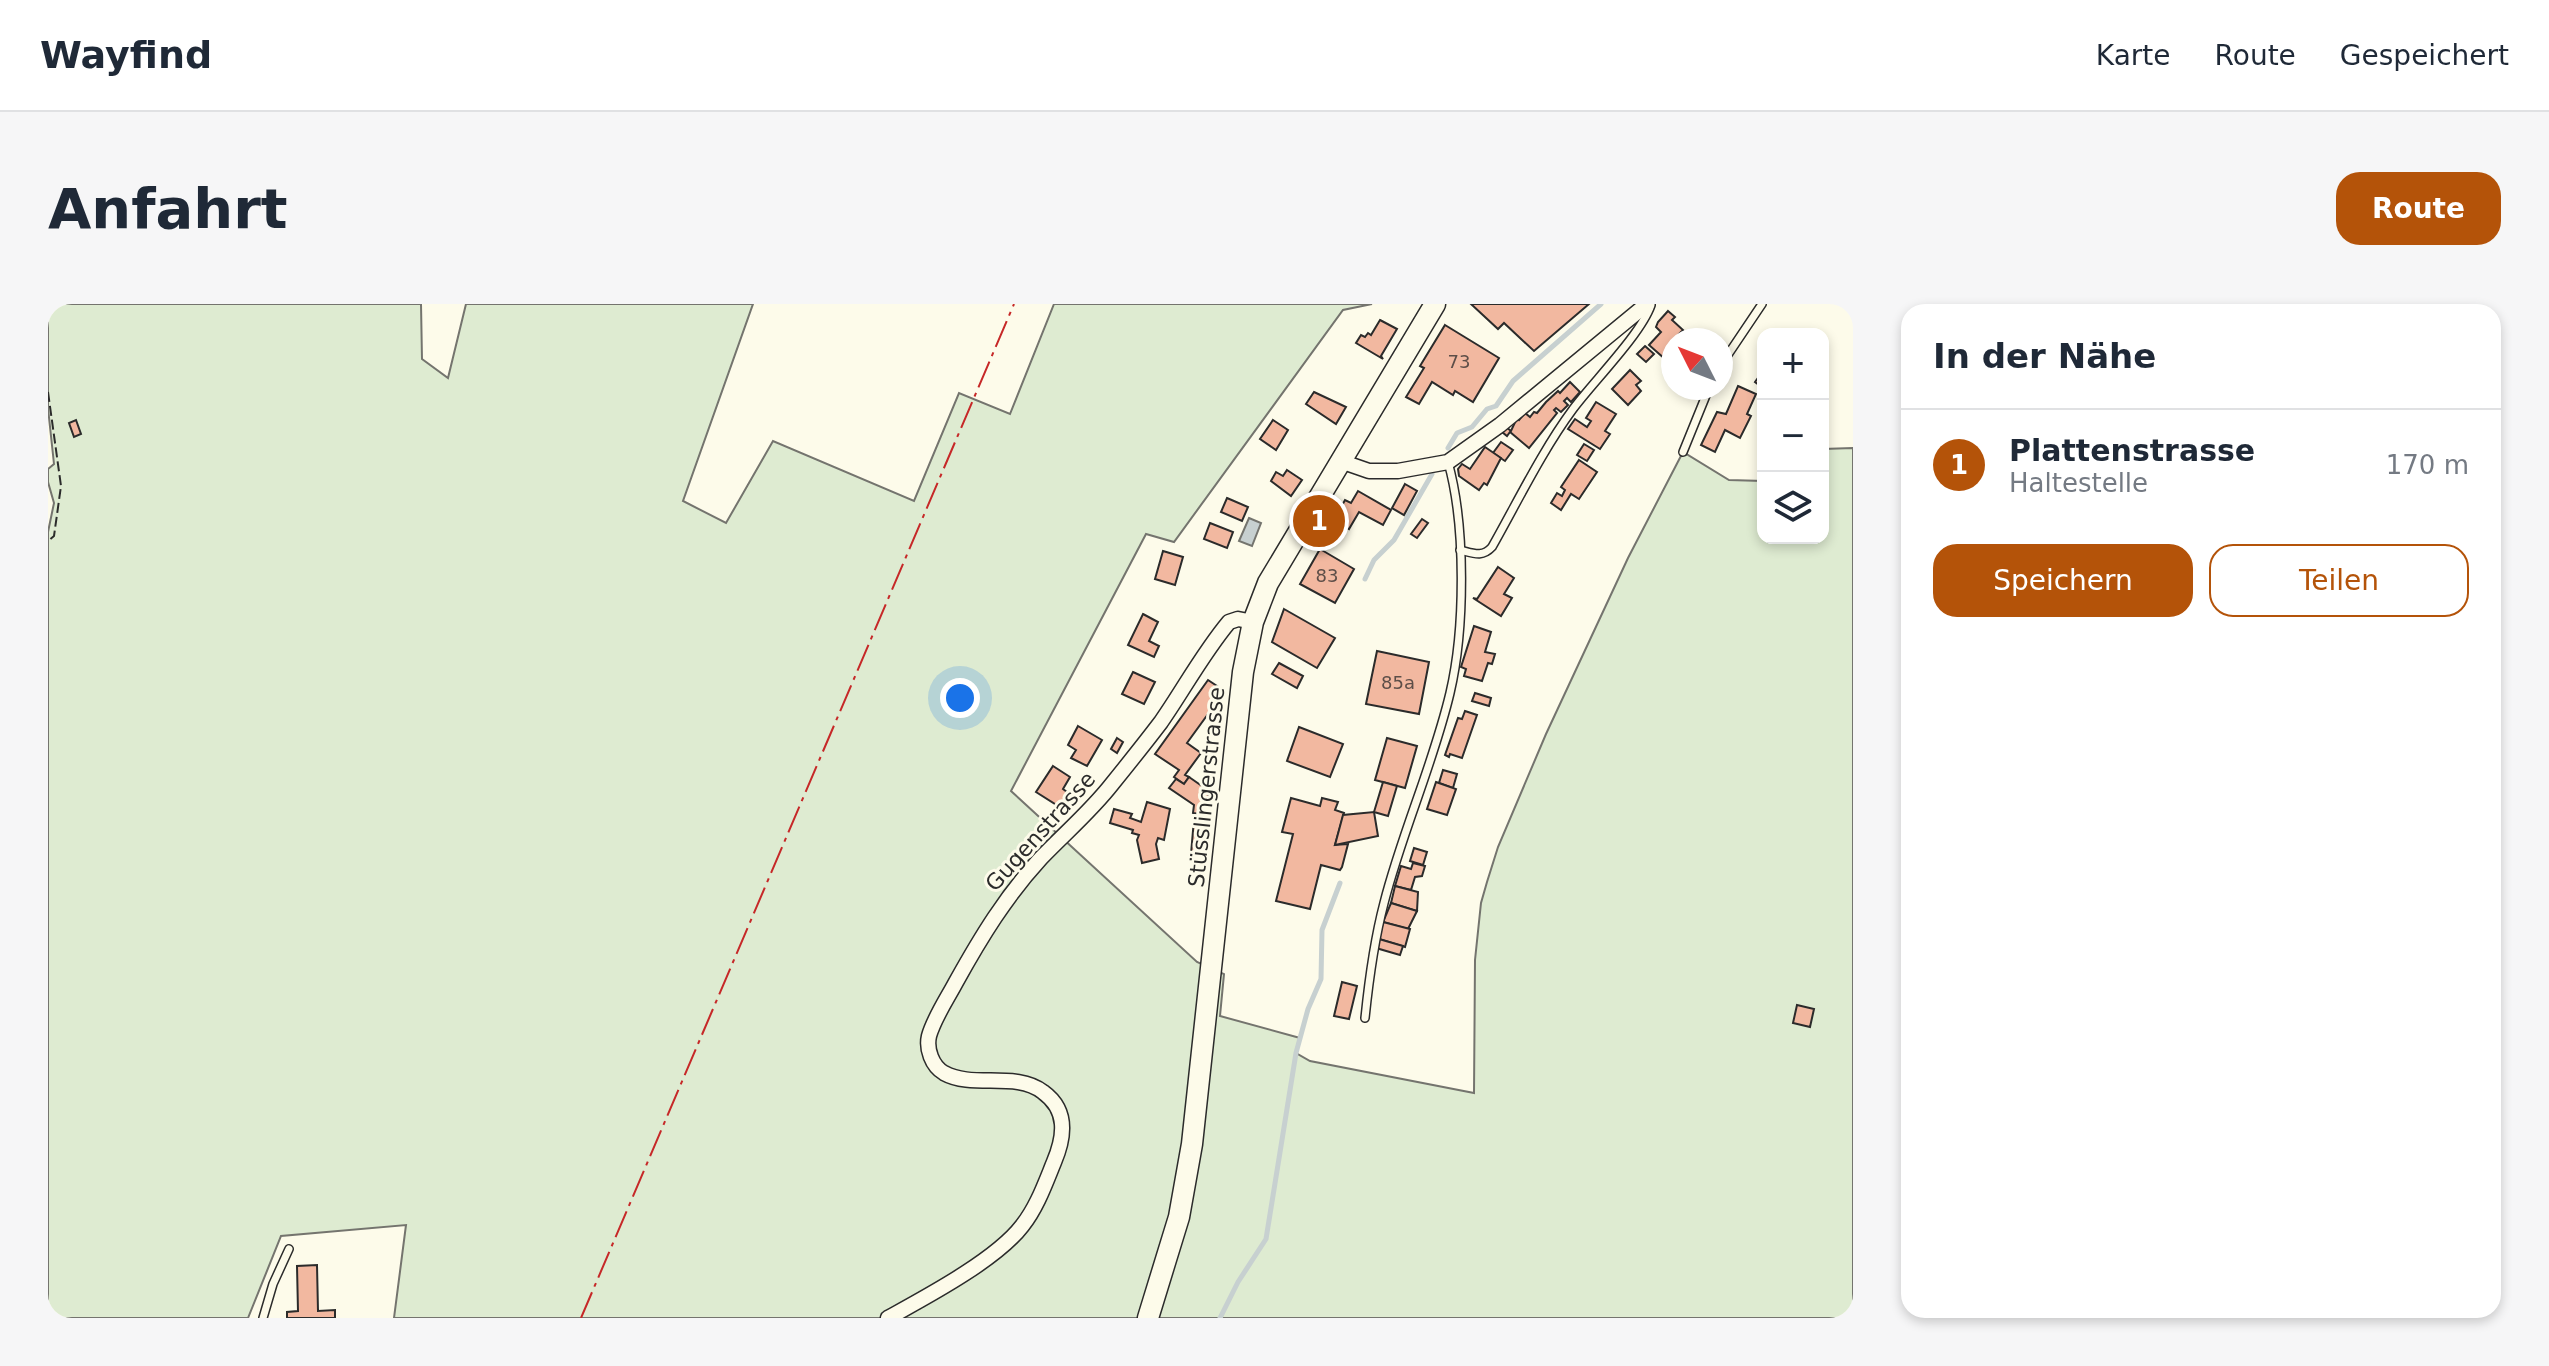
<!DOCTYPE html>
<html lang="de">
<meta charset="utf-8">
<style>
:root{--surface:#fff;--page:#f6f6f7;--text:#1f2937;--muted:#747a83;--line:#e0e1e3;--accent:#b45309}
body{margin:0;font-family:"DejaVu Sans",sans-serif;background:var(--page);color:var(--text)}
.controls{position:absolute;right:24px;top:24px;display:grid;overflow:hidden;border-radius:16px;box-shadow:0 4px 12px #0003}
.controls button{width:72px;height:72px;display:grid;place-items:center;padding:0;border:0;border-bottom:2px solid var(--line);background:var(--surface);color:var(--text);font:40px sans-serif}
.compass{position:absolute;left:1613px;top:24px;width:72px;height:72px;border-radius:50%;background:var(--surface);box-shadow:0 4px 12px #0003;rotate:312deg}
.you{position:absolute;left:912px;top:394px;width:28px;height:28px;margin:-20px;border:6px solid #fff;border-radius:50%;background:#1a73e8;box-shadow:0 0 0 12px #1a73e833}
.badge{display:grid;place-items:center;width:52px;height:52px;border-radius:50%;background:var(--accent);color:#fff;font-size:26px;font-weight:700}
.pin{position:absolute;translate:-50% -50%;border:4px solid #fff;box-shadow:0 2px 8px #0006}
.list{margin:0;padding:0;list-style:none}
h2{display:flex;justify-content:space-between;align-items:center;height:104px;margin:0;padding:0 32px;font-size:34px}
h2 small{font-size:26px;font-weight:400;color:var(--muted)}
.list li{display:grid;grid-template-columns:52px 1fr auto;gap:24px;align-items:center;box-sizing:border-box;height:112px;padding:0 32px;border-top:2px solid var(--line)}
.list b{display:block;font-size:30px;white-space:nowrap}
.list p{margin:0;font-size:26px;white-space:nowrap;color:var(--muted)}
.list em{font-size:26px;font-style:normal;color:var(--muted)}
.actions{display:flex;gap:16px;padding:24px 32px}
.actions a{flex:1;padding:18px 0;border:2px solid var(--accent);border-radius:24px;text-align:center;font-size:28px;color:var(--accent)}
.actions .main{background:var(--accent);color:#fff}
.icon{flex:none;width:44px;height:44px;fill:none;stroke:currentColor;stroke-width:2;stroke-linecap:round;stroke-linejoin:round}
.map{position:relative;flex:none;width:1805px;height:1014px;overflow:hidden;border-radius:24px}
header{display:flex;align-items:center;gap:48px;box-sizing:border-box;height:112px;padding:0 40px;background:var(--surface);border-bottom:2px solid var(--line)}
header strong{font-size:38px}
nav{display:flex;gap:44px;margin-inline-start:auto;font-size:28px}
.intro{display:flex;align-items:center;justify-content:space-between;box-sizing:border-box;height:192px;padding:0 48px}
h1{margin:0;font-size:56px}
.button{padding:20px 36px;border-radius:24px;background:var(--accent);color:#fff;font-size:28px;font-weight:700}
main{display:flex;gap:48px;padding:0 48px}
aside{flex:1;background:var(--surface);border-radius:24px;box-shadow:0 4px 12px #0003}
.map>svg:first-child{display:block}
.green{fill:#deebd1;stroke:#74746e;stroke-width:2}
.water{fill:#c7d0d0;stroke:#74746e;stroke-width:2}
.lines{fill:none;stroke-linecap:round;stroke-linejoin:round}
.stream{stroke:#c7d0d0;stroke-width:5}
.building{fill:#f2b8a0;stroke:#2b2b2b;stroke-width:2}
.lane-casing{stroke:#2b2b2b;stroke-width:10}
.street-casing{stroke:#2b2b2b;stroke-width:17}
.secondary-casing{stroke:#2b2b2b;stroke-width:23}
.lane{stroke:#fdfbea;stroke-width:7}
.street{stroke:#fdfbea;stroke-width:14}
.secondary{stroke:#fdfbea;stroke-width:20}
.fence{stroke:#2b2b2b;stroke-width:2;stroke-dasharray:10 4;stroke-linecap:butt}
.power{stroke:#c62828;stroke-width:2;stroke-dasharray:28 6 4 6;stroke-linecap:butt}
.labels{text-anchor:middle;stroke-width:6;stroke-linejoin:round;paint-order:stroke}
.number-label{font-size:18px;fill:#5d4e48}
.street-label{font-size:22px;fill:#2b2b2b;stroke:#fdfbea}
</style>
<header>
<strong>Wayfind</strong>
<nav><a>Karte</a><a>Route</a><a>Gespeichert</a></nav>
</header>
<div class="intro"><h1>Anfahrt</h1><a class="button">Route</a></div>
<main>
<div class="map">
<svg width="1805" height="1014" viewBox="0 0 1805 1014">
<rect width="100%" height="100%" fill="#fdfbea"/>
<polygon class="green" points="0,0 373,0 374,55 400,74 418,0 705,0 635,197 678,219 725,137 866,197 911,89 962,110 1006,0 1324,0 1295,6 1126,238 1098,230 963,487 1149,658 1176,670 1172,712 1252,734 1248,749 1262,757 1426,789 1427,656 1433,599 1439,578 1450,543 1498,430 1580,254 1635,148 1681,176 1715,177 1715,234 1775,234 1775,145 1805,144 1805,1014 346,1014 358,921 233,932 200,1014 0,1014 0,228 6,199 0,178 0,165 6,160 0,104"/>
<polygon class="water" points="1201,214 1213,219 1204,242 1191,237"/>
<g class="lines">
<g class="stream">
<polyline points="1400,144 1409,129 1424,123 1439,105 1448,102 1465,77 1553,0"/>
<polyline points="1317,275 1326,256 1346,236 1384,170"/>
<polyline points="1172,1014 1190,978 1218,935 1248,749 1260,705 1273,675 1274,626 1292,579"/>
</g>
</g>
<g class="building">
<polygon points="1423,0 1541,0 1486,47 1456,19 1450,25"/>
<polygon points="1620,7 1627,13 1624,16 1635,26 1625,36 1623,40 1625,46 1617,55 1601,41 1613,28 1608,23 1610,18"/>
<polygon points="1332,16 1349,25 1333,52 1335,55 1308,39 1313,31 1317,33 1320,29 1323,31"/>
<polygon points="1397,21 1451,54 1425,98 1407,87 1405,91 1384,78 1371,100 1358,93 1376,64 1372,62"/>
<polygon points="1597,42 1606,50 1598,58 1589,50"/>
<polygon points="1582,66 1593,77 1588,81 1593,87 1580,101 1564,85"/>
<polygon points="1712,71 1715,73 1715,84 1707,78"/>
<polygon points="1522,78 1532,88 1523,98 1519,94 1516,97 1520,101 1513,108 1508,104 1506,106 1509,109 1481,144 1462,128 1459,132 1454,128 1458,123 1463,127 1469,114 1471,116 1477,109 1482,113 1486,108 1489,109 1498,98 1510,87 1512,89"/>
<polygon points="1690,82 1708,90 1699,110 1703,112 1692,134 1677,126 1667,148 1653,141 1669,108 1678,110"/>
<polygon points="1266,88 1298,103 1288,120 1258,100"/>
<polygon points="1548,98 1568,110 1557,127 1562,130 1552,145 1520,125 1527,115 1539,123 1543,117 1538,114"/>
<polygon points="28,116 33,130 26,133 21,119"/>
<polygon points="1225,116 1240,126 1228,146 1212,135"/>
<polygon points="1453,138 1465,146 1457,157 1445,149"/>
<polygon points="1536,140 1546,146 1539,157 1529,151"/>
<polygon points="1437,143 1453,154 1439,181 1436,179 1431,186 1411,172 1410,165 1414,160 1422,165"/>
<polygon points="1531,156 1549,168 1531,195 1523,190 1513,206 1503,199 1509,189 1514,192 1517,186 1513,183"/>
<polygon points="1239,166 1254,176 1243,192 1223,177 1228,168 1235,172"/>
<polygon points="1357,180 1369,187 1356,211 1344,204"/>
<polygon points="1310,187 1343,206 1335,221 1311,208 1301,225 1286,216 1297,196 1303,199"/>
<polygon points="1179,194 1200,203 1194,217 1173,208"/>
<polygon points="1374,215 1380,219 1369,234 1363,230"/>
<polygon points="1162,219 1185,228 1179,244 1156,235"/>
<polygon points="1272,245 1306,265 1287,299 1252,280"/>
<polygon points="1115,247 1135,253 1127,281 1107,275"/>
<polygon points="1450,263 1466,274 1456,290 1464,294 1453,312 1425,294 1429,295"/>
<polygon points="1236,305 1287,334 1269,364 1224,338"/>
<polygon points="1095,310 1110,318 1101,337 1111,342 1106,353 1080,341"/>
<polygon points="1426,322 1443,328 1437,348 1447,350 1444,360 1440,359 1434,377 1416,372 1418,365 1413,363"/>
<polygon points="1329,347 1381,358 1371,410 1318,400"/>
<polygon points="1231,359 1255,372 1249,384 1224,370"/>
<polygon points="1085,368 1107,378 1096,400 1074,390"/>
<polygon points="1160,376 1169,382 1163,391 1168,399 1139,439 1153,449 1137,471 1141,473 1136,480 1126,473 1131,466 1107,450"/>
<polygon points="1427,389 1443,394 1441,402 1424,397"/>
<polygon points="1417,407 1429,411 1414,454 1402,450 1401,453 1397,451 1410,414 1414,415"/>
<polygon points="1030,422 1054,436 1039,462 1023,454 1028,446 1020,441"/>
<polygon points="1251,423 1295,440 1282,473 1239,457"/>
<polygon points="1069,434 1075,438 1069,449 1063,445"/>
<polygon points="1339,434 1369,442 1357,484 1327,476"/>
<polygon points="1005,462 1022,473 1015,485 1023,491 1015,505 988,488"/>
<polygon points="1395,466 1409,470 1405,484 1391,479"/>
<polygon points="1141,473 1161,487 1158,511 1145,509 1146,501 1121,484 1128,475 1136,480"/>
<polygon points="1335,478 1349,482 1340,512 1326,508"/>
<polygon points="1388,478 1408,485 1399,511 1379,505"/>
<polygon points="1243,494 1272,502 1274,494 1290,498 1287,506 1296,509 1287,541 1300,540 1294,563 1292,566 1273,561 1262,605 1228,597 1245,530 1234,528"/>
<polygon points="1099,498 1122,505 1116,536 1110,534 1108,540 1111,555 1094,559 1089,536 1091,531 1084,529 1085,526 1062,519 1066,505 1084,510 1082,514 1093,518"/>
<polygon points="1326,508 1330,532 1287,541 1295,511"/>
<polygon points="1146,515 1158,517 1154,551 1143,550"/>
<polygon points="1366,544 1379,548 1375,561 1362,557"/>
<polygon points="1365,559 1377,562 1374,572 1367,573 1363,586 1347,582 1353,562 1363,565"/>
<polygon points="1347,582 1370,588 1369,607 1343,599"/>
<polygon points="1343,599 1369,607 1360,625 1335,618"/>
<polygon points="1335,618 1362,625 1357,643 1331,635"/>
<polygon points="1331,635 1355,642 1352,651 1328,644"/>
<polygon points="1294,678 1309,682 1301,715 1286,712"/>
<polygon points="1749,701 1766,705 1762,723 1745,719"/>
<polygon points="269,961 270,1007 287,1006 287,1014 239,1014 239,1008 250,1007 249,962"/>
</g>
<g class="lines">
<g class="lane-casing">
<g id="lane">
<polyline points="1673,61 1714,0"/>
<polyline points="1635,148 1661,84"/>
<path d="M1412,246C1425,249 1434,254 1444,243C1470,197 1494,147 1525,105C1545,78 1593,30 1603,1"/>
<path d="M1317,714C1321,675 1326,637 1336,599C1354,528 1385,461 1402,389C1417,325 1418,222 1400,158"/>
<polyline points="215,1014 225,980 241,945"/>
</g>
</g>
<g class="street-casing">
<g id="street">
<polyline points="1295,158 1321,167 1350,167 1400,158 1452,121 1599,0"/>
<path d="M840,1014C878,993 948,956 974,922C989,903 997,880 1006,858C1017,832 1020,806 995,788C968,767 925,785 896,769C884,762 878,745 881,732C886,714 899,695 908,678C933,633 958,592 993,554C1017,529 1043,507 1064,480C1081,459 1097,439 1113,418C1136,385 1155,349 1181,318L1190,315L1205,318"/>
</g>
</g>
<g class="secondary-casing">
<polyline id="secondary" points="1100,1014 1131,913 1144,840 1195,368 1205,318 1220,279 1387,0"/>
</g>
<use href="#lane" class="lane"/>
<use href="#street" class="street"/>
<use href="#secondary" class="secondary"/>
<polyline class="fence" points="0,88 13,182 6,232 0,237"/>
<polyline class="power" points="533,1014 966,0"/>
</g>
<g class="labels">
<g class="number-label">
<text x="1411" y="64">73</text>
<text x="1279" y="278">83</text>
<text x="1350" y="385">85a</text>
</g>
<g class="street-label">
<text transform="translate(1158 483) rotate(-84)" y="8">Stüsslingerstrasse</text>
<text transform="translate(992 527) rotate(-48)" y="8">Gugenstrasse</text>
</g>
</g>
</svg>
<div class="controls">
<button>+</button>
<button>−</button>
<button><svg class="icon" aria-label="layers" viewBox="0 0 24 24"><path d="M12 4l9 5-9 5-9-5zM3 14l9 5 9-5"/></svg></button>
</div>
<svg class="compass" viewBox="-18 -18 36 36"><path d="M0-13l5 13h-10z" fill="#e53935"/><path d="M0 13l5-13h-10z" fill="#747a83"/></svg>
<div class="you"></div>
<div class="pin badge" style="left:1271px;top:217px">1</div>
</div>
<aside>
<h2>In der Nähe<small></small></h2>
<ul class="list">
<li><span class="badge">1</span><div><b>Plattenstrasse</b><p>Haltestelle</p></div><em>170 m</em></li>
</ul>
<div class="actions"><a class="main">Speichern</a><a>Teilen</a></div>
</aside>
</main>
